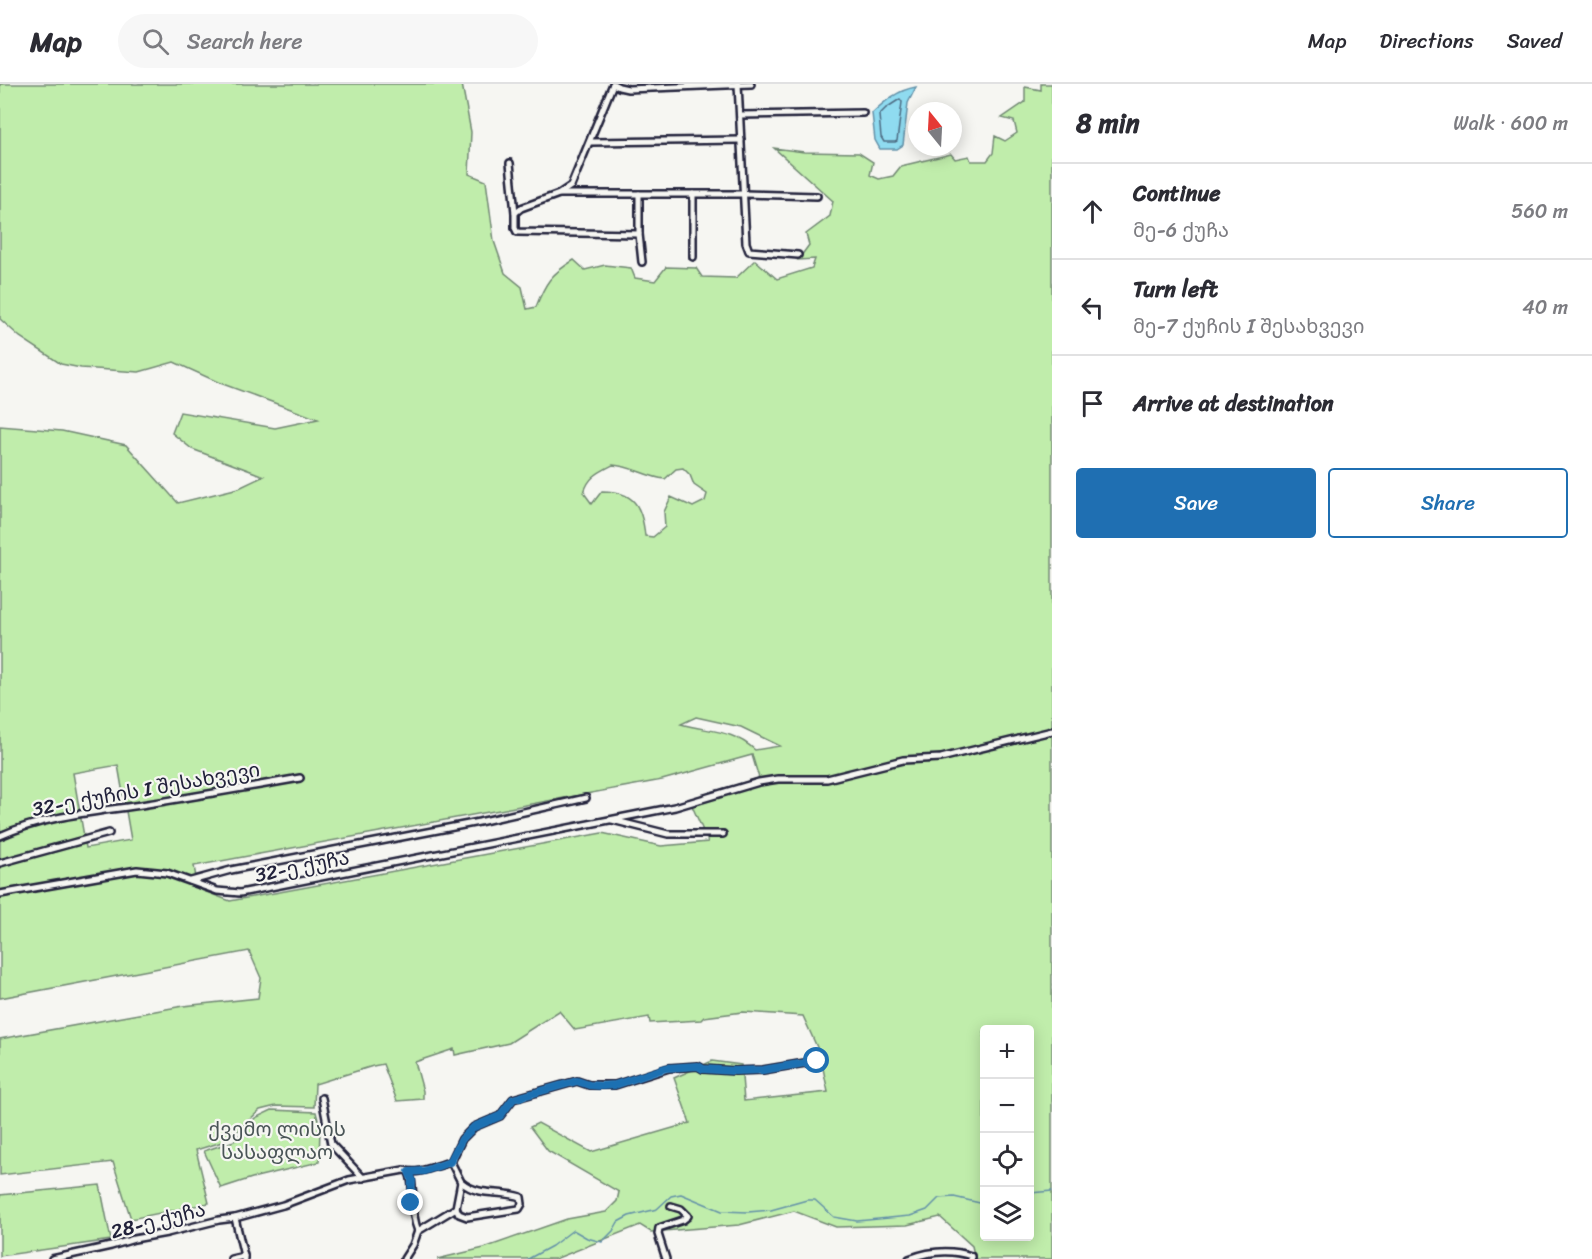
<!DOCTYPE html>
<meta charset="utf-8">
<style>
:root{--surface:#fff;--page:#f7f7f7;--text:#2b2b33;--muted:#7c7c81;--line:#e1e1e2;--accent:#1f6fb2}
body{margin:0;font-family:Sriracha,"Noto Sans Georgian",sans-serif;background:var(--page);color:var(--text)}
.controls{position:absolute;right:18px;bottom:18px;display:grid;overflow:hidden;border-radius:6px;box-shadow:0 3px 15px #0003}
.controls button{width:54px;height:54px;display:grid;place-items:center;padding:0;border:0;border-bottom:2px solid var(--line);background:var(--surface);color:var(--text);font:30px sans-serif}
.compass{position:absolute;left:908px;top:18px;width:54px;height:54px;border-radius:50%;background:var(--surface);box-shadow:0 3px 15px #0003;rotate:342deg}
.stop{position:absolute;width:18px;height:18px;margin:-14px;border:4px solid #1f6fb2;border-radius:50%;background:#fff}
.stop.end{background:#1f6fb2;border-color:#fff;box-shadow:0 2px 6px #0008}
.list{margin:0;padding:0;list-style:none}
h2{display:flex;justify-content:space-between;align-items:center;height:78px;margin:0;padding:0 24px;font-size:26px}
h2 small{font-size:20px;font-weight:400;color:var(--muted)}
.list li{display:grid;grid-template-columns:39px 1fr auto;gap:18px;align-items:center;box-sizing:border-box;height:96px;padding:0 24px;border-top:2px solid var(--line)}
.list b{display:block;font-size:22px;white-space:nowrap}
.list p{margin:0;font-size:20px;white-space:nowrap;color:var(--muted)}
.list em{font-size:20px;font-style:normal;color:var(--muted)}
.actions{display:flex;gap:12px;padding:18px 24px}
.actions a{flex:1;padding:14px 0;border:2px solid var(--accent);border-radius:6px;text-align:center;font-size:21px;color:var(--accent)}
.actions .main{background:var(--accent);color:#fff}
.icon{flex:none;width:33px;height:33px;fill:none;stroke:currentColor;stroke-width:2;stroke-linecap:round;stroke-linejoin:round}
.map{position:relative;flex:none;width:1052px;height:1175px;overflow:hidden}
header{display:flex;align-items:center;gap:36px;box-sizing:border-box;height:84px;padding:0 30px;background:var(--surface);border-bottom:2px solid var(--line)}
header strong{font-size:28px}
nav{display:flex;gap:33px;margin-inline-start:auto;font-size:21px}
.search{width:420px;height:54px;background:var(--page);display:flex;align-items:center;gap:15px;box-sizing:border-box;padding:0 21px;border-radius:33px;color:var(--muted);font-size:22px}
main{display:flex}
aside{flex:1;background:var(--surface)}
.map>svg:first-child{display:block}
.green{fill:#c0edab;stroke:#718873;stroke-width:1.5;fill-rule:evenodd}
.water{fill:#8fdbf0;stroke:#6391a8;stroke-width:1.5}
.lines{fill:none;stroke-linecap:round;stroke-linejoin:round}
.shore{stroke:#4e6c83;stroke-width:1.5}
.stream{stroke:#6391a8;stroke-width:1.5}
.minor-casing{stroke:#22223b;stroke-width:10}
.minor{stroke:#f6f6f2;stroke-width:5}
.route{stroke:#1f6fb2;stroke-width:8}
.labels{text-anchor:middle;stroke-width:4.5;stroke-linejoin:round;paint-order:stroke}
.street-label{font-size:20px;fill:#22223b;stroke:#f6f6f2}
.park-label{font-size:20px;fill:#4a5557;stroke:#f6f6f2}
</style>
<header>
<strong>Map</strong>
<div class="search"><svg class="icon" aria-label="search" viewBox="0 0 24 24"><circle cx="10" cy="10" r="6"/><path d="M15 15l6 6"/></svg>Search here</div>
<nav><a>Map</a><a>Directions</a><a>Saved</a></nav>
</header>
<main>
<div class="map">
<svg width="1052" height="1175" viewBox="0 0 1052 1175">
<rect width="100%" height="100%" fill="#f6f6f2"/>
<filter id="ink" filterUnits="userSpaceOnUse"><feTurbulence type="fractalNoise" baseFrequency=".0167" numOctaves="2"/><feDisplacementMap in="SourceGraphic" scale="12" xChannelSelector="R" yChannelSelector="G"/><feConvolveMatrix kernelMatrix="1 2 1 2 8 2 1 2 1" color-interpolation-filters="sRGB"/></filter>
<g filter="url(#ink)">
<g class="green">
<path d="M0,0H462L471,48L469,90L486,97L494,157L505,189L522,203L527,225L536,223C545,199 551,190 574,176L585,186L605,181L631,184L635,194L655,197L666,183L696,184L702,193L736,194L755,176L777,195L812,184L815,175L798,176L809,161L806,150L830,132L833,117L774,64L804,68L859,69L873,78L870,91L879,95L893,92L901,82L951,70L955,75L969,72L971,77H987L993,69L995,52L1005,57L1017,49L1014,37L1002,34L1025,18V3L1041,6V0H1052V1175H975L972,1162L940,1133L907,1141L836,1143L794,1127L739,1141L651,1148L640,1141L555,1175H437L484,1164L567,1135L606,1128L617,1117L619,1108L548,1067L530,1043L538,1039L591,1068L690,1039L674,994L712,977L741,981L744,1017L828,1008L820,970L803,932L743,928L704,933L701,936L650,939L649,933L575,946L559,927L509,959L455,971L454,965L415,978L423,1007V1015L397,1017L383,980L373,982L315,1000L314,1023L276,1022L260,1026L234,1050L222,1058L196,1066L209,1119L131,1135L113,1078L0,1091V955L183,922L258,914L261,894L249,867L0,914V342L62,347L126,361L178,419L239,404L264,392L192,365L172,349L180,328L275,344L318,335L220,299L174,278L139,288L81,284L61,280L20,253L0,235ZM613,381C632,382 646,393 665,395L676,385L683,384L690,391L694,401L707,410L705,417L693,423L671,413L664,428L665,443L653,453L645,452C642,422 634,407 602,407L592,420L584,409C588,393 599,388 613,381ZM696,633L741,643L780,662L755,666C732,645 709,648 681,640ZM752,671L759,694L689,715L708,758L661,762L602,749L230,817L198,805L194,782L662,696ZM118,681L131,756L86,764L73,689ZM984,946H1030V1152H984Z"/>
<polygon points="272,1026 316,1028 320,1044 319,1078 252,1094 221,1104 204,1067 234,1057 255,1034"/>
<polygon points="100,1101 111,1156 0,1172 0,1111"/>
</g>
<path class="water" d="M916,3L908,19L903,61L897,65H880L875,56L872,29C885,17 898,6 916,3Z"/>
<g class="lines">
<polygon class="shore" points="900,15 902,18 897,57 895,58 884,58 881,53 879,31 886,24"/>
<g class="stream">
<polyline points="1030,1109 1052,1107"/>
<polyline points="528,1175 552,1162 573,1146 587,1154 602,1158 613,1147 618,1138 629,1132 657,1125 671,1112 681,1110 722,1127 748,1128 771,1126 807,1116 815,1116 834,1133 857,1137 910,1132 927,1126 939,1114 954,1113 984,1120"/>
</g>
<g class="minor-casing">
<g id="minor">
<polyline points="613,0 571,102 559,110 521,124 515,129 515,144 517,148 639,150"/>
<polyline points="613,0 619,3 628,5 751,0"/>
<polyline points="738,0 746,159 749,167 798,171"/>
<polyline points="740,31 863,29"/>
<polyline points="591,58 741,56"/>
<polyline points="510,79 515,129"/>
<polyline points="560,110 744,110 817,112"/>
<polyline points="639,110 639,150 642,178"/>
<polyline points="693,110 693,173"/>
<polyline points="612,736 668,750 723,750"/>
<path d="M0,752C47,731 96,728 147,720C198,712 249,703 300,694"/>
<polyline points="0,779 109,749"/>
<polyline points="191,797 231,786 479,738 586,714"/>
<polyline points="0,810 137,786 167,789 217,807 240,809 675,723 759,698 778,695 827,695 903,676 941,674 957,670 1052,647"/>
<polyline points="322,1014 331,1060 363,1094"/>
<path d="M409,1088C416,1104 409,1126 418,1147"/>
<path d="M456,1124L459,1130L467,1133L519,1125L522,1120L521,1113C499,1106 479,1113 461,1098"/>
<path d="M244,1172L235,1134L283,1121L349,1096L404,1086C418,1092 436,1081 451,1078L462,1055L474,1043L500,1032L513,1015L577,997L589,1001H615L669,984L698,982L703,985L735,987L763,986L817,977"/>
<polyline points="52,1175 111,1162 134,1155 167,1149 219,1136 235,1134"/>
<polyline points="231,1175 244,1172 244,1175"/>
<polyline points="404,1175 413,1161 418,1147 456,1124 461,1098 451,1078"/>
<polyline points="666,1175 658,1150 659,1144 683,1136 688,1132 681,1125 671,1122"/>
<path d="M909,1175C930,1167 950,1165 971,1172V1175"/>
</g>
</g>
<use href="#minor" class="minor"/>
</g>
</g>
<g class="lines" filter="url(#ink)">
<polyline class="route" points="411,1119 412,1095 409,1088 424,1087 450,1078 462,1055 474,1043 500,1032 513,1015 577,997 589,1001 602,1002 615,1001 666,984 698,982 703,985 735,987 763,986 817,977"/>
</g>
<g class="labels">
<g class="street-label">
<text transform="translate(146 705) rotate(-10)" y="7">32-ე ქუჩის I შესახვევი</text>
<text transform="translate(302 782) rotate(-11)" y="7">32-ე ქუჩა</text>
<text transform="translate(158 1136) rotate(-14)" y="7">28-ე ქუჩა</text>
</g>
<g class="park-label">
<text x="277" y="1052">ქვემო ლისის<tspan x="277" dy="23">სასაფლაო</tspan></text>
</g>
</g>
</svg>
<div class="controls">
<button>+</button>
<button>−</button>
<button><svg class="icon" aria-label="locate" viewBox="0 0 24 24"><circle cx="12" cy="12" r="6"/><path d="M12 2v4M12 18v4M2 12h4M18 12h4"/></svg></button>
<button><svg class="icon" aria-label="layers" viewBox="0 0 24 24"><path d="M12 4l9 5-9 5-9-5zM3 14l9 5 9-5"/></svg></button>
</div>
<svg class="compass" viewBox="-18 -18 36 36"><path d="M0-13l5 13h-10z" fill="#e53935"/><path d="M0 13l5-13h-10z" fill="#7c7c81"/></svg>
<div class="stop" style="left:817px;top:977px"></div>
<div class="stop end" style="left:411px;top:1119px"></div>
</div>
<aside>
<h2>8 min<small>Walk · 600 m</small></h2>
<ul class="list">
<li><svg class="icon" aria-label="ahead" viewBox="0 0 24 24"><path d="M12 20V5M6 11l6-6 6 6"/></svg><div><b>Continue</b><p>მე-6 ქუჩა</p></div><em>560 m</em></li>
<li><svg class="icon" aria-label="left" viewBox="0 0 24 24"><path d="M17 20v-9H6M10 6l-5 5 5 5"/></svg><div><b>Turn left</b><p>მე-7 ქუჩის I შესახვევი</p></div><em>40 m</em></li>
<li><svg class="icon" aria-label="arrive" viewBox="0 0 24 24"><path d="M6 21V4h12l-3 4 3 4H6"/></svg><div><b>Arrive at destination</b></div></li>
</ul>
<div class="actions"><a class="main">Save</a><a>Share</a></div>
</aside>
</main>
